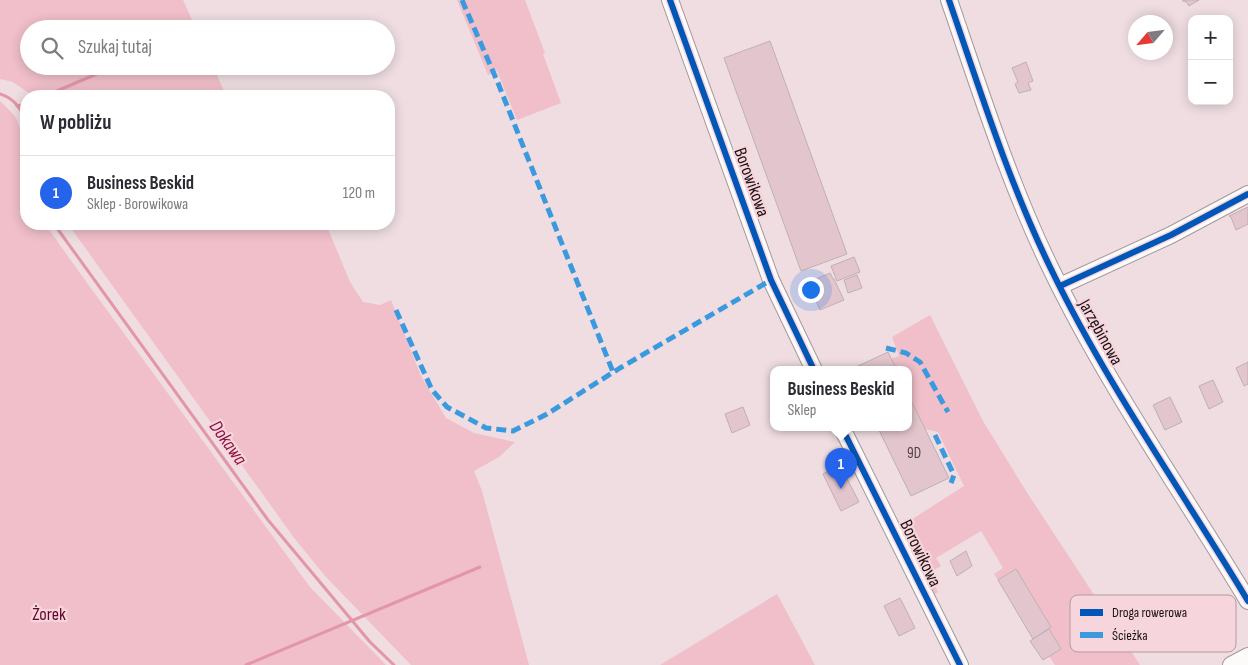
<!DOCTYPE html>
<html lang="pl">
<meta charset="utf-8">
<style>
:root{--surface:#fff;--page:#f2f2f3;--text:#2b2b33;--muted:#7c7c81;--line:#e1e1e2;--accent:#2563eb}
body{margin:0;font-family:"Sofia Sans Condensed",sans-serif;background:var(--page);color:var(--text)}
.controls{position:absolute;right:15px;top:15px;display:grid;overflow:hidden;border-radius:10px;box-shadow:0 2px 12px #0003}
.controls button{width:45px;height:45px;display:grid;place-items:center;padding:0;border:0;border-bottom:1px solid var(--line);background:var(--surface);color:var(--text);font:25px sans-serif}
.compass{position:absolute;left:1128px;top:15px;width:45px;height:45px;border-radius:50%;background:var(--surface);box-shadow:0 2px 12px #0003;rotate:242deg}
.you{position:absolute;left:810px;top:289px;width:18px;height:18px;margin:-12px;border:4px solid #fff;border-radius:50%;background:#1a73e8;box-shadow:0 0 0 8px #1a73e833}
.badge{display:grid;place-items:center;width:32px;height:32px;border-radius:50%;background:var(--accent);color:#fff;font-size:16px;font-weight:700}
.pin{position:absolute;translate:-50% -41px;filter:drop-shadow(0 1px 2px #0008)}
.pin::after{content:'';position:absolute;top:26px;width:18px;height:15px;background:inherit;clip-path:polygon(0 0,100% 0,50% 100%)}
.popup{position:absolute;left:770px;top:366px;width:142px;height:65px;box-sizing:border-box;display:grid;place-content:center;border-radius:10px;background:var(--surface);filter:drop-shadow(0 1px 4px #0005);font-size:16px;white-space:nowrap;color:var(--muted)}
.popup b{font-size:19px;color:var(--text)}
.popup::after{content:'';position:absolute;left:50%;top:100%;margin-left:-10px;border:10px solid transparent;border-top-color:var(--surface)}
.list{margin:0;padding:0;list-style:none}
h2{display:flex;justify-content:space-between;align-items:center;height:65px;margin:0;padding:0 20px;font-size:21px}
h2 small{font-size:16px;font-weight:400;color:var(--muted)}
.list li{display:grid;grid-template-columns:32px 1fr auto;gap:15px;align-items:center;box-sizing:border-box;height:75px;padding:0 20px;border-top:1px solid var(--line)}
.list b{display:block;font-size:19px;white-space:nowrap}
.list p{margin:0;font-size:16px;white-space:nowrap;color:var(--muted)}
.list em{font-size:16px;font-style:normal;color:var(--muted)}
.icon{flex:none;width:28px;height:28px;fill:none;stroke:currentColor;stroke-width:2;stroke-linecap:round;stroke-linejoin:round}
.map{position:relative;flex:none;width:1248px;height:665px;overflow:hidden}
.search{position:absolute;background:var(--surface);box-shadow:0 2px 12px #0003;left:20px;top:20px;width:375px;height:55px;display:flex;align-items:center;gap:12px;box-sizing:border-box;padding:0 18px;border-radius:28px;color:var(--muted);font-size:19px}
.panel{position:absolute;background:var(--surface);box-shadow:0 2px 12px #0003;left:20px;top:90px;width:375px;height:140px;border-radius:20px}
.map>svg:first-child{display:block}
.green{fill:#f0bfc9}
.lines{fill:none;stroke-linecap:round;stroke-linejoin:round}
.stream{stroke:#e296a8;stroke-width:3}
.building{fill:#e3c6cd;stroke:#beb0b3}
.minor-casing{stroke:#a6989b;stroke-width:18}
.minor{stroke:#fdfafa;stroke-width:16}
.quiet{stroke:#3b9ade;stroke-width:5;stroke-dasharray:10 5;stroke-linecap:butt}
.cycleway-casing{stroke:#f6d6dc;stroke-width:9}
.cycleway{stroke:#0057b8;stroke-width:6}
.labels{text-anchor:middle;stroke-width:4.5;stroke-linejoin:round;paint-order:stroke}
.number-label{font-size:15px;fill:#4d3e41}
.street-label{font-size:18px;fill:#1b1012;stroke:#f6d6dc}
.park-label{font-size:18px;fill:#63052b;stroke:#f6d6dc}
.water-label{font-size:19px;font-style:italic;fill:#8c1241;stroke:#f6d6dc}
.key{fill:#f6d6dc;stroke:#b49b9f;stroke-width:1}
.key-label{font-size:14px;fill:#1b1012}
</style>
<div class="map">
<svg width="1248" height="665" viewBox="0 0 1248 665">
<rect width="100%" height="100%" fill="#efdde1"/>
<g class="green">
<polygon points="0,0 183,0 196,29 29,29 29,66 213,66 226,96 33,96 13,82 0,79"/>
<polygon points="457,0 525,0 545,53 543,54 561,103 517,120 497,71 488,75"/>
<path d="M0,101C5,106 12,112 16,118C29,145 26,194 26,224H45L87,283L310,587L386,665H0Z"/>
<polygon points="68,224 326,224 350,282 363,302 380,305 391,300 421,376 446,418 474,433 515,442 499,457 474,471 482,491 529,665 411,665 326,577 295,539"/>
<polygon points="930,315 983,421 1026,491 1140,665 1055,665 1049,656 1061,649 1049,629 1051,627 1016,570 998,580 994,574 1003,568 981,531 936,558 941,566 929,573 938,592 934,595 927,586 900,527 964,486 938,432 925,429 909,394 908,370 897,370 891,359 899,356 892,337"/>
<polygon points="777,594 815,665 660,665"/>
</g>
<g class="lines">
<g class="stream">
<path d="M0,94C14,98 24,111 26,125"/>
<polyline points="45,96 113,67"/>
<polyline points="17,106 26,104"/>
<polyline points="54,224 268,520 370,642 394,665"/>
<polyline points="246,665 480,567"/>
</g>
</g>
<g class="building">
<polygon points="1182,0 1199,0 1189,6 1186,1 1184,2"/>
<polygon points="770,41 847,254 801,271 724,58"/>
<polygon points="1026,62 1033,81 1028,83 1031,90 1019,93 1015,84 1018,82 1012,68"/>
<polygon points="1248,207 1248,224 1236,230 1231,217 1229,216"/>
<polygon points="854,257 860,272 837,281 831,266"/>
<polygon points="830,273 833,279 834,279 844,300 820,310 814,296 811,298 805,284"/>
<polygon points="857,275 862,288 848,293 844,280"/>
<polygon points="888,352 897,370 855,370 854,368"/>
<polygon points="1248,362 1248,384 1244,386 1236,368"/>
<polygon points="1213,380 1223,402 1209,409 1199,386"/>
<polygon points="908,394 949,478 911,496 878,428 908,428"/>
<polygon points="1170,397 1182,422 1165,430 1153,405"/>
<polygon points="743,407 750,425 732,433 725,414"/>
<polygon points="840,465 859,502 841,511 823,474"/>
<polygon points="966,551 972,566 957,576 950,561"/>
<polygon points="1016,569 1051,627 1033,639 998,580"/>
<polygon points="900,598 915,628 899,636 884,606"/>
<polygon points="1049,629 1061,649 1043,660 1030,641"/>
</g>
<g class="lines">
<g class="minor-casing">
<g id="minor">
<polyline points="670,0 771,280 814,370"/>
<path d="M949,0C980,90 1009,183 1051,269C1107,385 1182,491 1248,601"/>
<polyline points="1060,286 1171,235 1248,194"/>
<polyline points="842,428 960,665"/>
<polyline points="1231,665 1248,656"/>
</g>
</g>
<use href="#minor" class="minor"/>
<g class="quiet">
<polyline points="462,0 498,83 613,372"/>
<polyline points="396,310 432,390 447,407 486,428 513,431 547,414 620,368 771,280"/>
<polyline points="886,348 906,353 920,362 948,412"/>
<polyline points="935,435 954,475 951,483"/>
</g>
<g class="cycleway-casing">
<g id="cycleway">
<polyline points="670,0 771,280 814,370"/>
<path d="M949,0C980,90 1009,183 1051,269C1107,385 1182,491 1248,601"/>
<polyline points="1060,286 1171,235 1248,194"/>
<polyline points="842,428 960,665"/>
</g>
</g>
<use href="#cycleway" class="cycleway"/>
</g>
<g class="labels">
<g class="number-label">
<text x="914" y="458">9D</text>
</g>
<g class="street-label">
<text transform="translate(752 182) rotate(70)" y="6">Borowikowa</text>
<text transform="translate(1101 332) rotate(61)" y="6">Jarzębinowa</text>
<text transform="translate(921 553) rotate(64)" y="6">Borowikowa</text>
</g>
<g class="park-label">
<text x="49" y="620">Żorek</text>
</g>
<g class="water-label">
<text transform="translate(229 442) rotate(54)" y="7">Dokawa</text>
</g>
</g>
<rect x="1070" y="595" width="166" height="57" rx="8" class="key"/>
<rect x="1080" y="609" width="23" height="7" fill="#0057b8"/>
<rect x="1080" y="632" width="23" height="6" fill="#3b9ade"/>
<g class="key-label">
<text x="1112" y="617">Droga rowerowa</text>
<text x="1112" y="640">Ścieżka</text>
</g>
</svg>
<div class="controls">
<button>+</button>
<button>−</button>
</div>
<svg class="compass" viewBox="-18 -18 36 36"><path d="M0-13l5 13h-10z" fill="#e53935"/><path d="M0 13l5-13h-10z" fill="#7c7c81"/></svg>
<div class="you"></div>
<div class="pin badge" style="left:841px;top:489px">1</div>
<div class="popup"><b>Business Beskid</b>Sklep</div>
<div class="search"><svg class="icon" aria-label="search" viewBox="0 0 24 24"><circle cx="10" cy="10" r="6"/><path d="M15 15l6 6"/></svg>Szukaj tutaj</div>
<section class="panel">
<h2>W pobliżu<small></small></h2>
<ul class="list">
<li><span class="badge">1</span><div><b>Business Beskid</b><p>Sklep · Borowikowa</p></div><em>120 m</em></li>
</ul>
</section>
</div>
